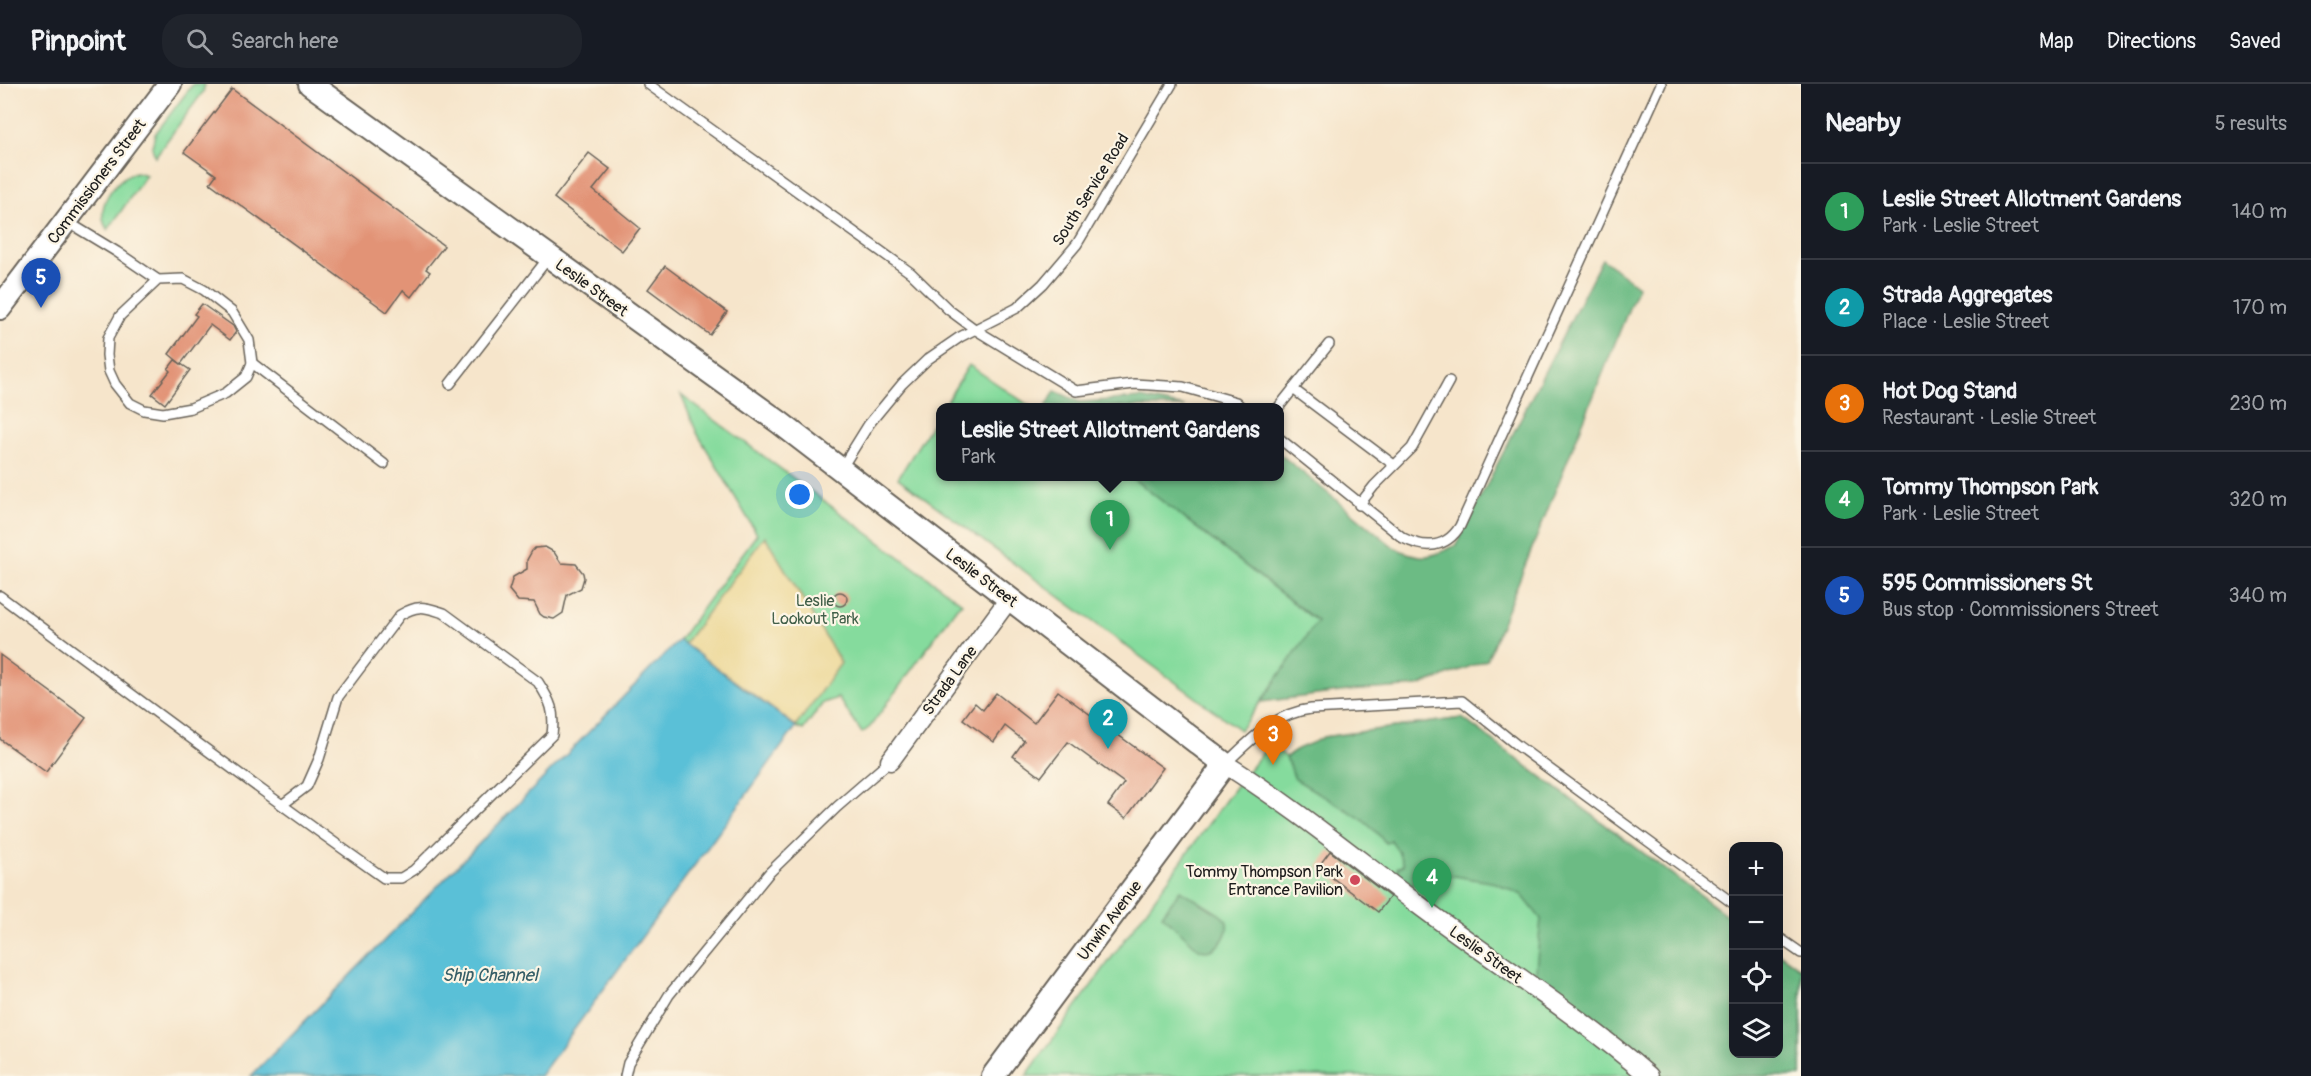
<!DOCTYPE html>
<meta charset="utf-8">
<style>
:root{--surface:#171b24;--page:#20242c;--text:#f1f3f6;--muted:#9ea1a6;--line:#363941;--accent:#d93025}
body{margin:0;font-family:Pangolin,sans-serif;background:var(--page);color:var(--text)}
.controls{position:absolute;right:18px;bottom:18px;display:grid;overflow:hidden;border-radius:12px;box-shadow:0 6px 24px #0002}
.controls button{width:54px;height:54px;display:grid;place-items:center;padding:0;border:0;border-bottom:2px solid var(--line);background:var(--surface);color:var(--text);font:30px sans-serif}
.you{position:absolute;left:800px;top:411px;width:21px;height:21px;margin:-15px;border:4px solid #fff;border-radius:50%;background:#1a73e8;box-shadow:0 0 0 9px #1a73e833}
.badge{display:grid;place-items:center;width:39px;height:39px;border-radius:50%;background:var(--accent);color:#fff;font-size:20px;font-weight:700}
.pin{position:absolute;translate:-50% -50px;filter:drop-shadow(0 2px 3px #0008)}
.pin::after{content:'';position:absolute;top:32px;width:21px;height:18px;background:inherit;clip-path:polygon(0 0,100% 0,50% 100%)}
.popup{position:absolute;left:936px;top:319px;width:348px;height:78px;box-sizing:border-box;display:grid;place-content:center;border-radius:12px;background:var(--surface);filter:drop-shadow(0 2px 4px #0005);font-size:20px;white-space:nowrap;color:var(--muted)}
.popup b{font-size:22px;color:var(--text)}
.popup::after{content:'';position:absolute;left:50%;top:100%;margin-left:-12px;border:12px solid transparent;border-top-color:var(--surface)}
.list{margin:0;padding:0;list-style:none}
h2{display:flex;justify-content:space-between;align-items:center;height:78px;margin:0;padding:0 24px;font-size:26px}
h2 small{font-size:20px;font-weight:400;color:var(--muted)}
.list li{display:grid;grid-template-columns:39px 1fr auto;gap:18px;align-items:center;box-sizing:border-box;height:96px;padding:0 24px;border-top:2px solid var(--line)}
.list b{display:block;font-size:22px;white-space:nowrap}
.list p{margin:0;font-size:20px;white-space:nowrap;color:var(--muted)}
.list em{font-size:20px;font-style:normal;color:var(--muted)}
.icon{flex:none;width:33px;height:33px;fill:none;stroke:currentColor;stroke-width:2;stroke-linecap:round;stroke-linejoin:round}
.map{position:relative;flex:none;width:1801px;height:992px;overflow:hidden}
header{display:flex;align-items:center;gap:36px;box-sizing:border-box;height:84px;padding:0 30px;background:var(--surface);border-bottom:2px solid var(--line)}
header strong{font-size:28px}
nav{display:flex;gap:33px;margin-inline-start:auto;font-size:21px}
.search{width:420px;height:54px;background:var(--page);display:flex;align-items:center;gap:15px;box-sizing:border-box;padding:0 21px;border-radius:24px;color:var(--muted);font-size:22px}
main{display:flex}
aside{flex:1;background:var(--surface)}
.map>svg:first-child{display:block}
.green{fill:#85db9d;stroke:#507c5c;stroke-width:1.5}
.forest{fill:#6cbb84;stroke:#446c50;stroke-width:1.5}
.sand{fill:#eeda9e;stroke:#857b5d;stroke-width:1.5}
.water{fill:#5ac0d7;stroke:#3b6e7a;stroke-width:1.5}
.building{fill:#e29376}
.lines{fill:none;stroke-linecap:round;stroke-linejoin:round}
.service-casing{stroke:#686259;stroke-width:12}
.minor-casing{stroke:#686259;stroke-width:21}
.tertiary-casing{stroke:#686259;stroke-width:26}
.service{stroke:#fff;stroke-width:9}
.minor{stroke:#fff;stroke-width:18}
.tertiary{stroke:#fff;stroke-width:22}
.poi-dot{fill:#d1495b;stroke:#fcf5e5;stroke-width:2}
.labels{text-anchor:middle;stroke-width:4.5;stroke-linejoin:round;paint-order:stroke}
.street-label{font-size:16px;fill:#1c1c1c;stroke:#fcf5e5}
.park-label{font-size:16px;fill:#415f49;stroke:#fcf5e5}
.poi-label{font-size:16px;fill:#1c1c1c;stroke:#fcf5e5;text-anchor:end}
.water-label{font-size:18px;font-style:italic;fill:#355e67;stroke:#fcf5e5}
</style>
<header>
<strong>Pinpoint</strong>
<div class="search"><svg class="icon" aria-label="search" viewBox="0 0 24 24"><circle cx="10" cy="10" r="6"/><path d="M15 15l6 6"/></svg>Search here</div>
<nav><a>Map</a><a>Directions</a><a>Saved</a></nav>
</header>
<main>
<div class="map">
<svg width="1801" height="992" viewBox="0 0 1801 992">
<rect width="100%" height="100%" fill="#fcf5e5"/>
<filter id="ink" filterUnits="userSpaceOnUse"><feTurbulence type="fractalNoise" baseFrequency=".0167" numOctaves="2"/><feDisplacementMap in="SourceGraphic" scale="12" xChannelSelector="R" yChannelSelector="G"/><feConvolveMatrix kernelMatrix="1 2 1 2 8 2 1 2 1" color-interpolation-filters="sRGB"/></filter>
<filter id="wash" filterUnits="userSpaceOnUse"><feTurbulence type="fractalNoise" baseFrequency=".008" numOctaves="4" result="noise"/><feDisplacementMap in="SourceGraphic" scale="24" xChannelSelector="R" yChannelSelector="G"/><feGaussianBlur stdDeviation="1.35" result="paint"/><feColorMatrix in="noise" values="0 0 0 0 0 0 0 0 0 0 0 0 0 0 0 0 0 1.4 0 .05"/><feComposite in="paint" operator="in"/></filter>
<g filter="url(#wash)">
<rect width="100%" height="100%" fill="#f6e5cb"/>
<g class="green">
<polygon points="193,0 205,0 203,8 155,73 152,63 155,50"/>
<path d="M136,88L146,91L108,146C92,126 115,93 136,88Z"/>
<polygon points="969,281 1031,323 943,323"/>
<polygon points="681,311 962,519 957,523 870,643 862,649 838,614 823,619 803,646 796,643 679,556 757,450 697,349"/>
<polygon points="940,327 940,392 1131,393 1319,539 1240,646 898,394"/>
<path d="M1462,634L1733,836L1734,970H1778L1779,869L1801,885V992H1026L1238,699L1270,660L1286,673C1296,662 1311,662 1323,653Z"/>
</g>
<g class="forest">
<path d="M1602,175L1638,202L1487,576L1419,602L1348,607L1261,618L1317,537L1131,393L1280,392V370L1395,464C1421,476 1430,475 1456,461Z"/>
<polygon points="1055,307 1080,318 1141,314 1185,323 1046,323"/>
<path d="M1462,634L1733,836L1734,970H1778L1779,869L1801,885V992H1663L1648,978L1535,895L1541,835L1522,811L1496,799L1455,792L1433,793L1411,801L1399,791L1397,784L1403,781L1398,767L1391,756L1386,759L1374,746L1360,734L1295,695L1286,674C1296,662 1311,662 1323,653Z"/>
<path d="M1180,806L1224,833L1227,838C1230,853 1213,873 1199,865L1162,831Z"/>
</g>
<polygon class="sand" points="765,452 841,579 796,642 684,560"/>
<polygon class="water" points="679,556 796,643 540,992 251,992"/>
<g id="blocks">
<g class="building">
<polygon points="232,5 444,162 426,185 430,188 411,213 403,206 387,228 210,99 216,91 184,68"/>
<polygon points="589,69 610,85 593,106 640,144 622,167 554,114"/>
<polygon points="665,182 727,228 710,251 648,205"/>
<polygon points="202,220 233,242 236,248 230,256 210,241 181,280 169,270 197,232 194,230"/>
<polygon points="175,276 190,286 165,320 152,310 170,287 168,285"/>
<polygon points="545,463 554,468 561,479 576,480 583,489 584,494 581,504 567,511 563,529 554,535 544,533 540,530 534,518 518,517 509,506 513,493 527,485 527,476 532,467 535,464"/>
<circle cx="840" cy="515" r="7"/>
<polygon points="0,571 86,634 46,688 0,655"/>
<polygon points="1058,607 1163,684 1126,734 1108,721 1124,699 1068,658 1041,693 1013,672 1024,657 1005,642 994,658 963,635 975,619 983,626 996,609 1034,639"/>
<polygon points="1330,767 1390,813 1378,828 1318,783"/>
</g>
</g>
</g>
<g filter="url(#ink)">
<use href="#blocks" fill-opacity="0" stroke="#686259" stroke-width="1.5"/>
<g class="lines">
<g class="service-casing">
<g id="service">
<polyline points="648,0 911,189 949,226 976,246 1076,307 1134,300 1183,303 1236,318 1242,324"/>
<polyline points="66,137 117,168 158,196 183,195 204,206 232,228 249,256 252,279 246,293 226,309 191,324 163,329 144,326 130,319 115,300 109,287 107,271 108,254 120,232 158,196"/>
<polyline points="252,279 384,380"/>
<polyline points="450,300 549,173"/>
<polyline points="1293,305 1394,381"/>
<polyline points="1278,324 1329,260"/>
<path d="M1280,355L1403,454C1425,465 1446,465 1460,442L1661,0"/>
<polyline points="841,385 869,340 902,300 928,275 960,253 1017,224 1043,200 1077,160 1172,0"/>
<polyline points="1359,421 1374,402 1412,364 1449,297"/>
<path d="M0,512C127,607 254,702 384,794H401L414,786L552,651C555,627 551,618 538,598L444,529C424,523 418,520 400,531L338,613L319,675L307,702L282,721"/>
<path d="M1225,680C1251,656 1275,629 1311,625L1462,617L1518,662L1734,820"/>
<polyline points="1778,853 1801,869"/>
<polyline points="625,992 628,979 669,911 769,789 837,723 890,677"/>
</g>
</g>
<g class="minor-casing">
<g id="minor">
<polyline points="890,677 1009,515"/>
<path d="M1225,680C1292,722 1353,772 1416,819C1493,877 1576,929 1649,992"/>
</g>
</g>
<g class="tertiary-casing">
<g id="tertiary">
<polyline points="310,0 779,338 1225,680 993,992"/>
<polyline points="0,224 170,0"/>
</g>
</g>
<use href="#service" class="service"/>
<use href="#minor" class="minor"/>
<use href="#tertiary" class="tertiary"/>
</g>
</g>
<circle class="poi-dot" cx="1355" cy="796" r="6"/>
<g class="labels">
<g class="street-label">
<text transform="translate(96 97) rotate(-53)" y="6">Commissioners Street</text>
<text transform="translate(1090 105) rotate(-58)" y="6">South Service Road</text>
<text transform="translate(592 203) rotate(36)" y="6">Leslie Street</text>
<text transform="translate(982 493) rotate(37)" y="6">Leslie Street</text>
<text transform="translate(949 596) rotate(-54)" y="6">Strada Lane</text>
<text transform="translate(1109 836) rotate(-53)" y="6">Unwin Avenue</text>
<text transform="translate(1486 870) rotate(36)" y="6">Leslie Street</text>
</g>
<g class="park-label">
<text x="815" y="522">Leslie<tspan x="815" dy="18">Lookout Park</tspan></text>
</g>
<g class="poi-label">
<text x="1343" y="793">Tommy Thompson Park<tspan x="1343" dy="18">Entrance Pavilion</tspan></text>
</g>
<g class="water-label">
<text x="490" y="897">Ship Channel</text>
</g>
</g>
</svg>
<div class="controls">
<button>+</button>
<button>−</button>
<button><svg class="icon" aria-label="locate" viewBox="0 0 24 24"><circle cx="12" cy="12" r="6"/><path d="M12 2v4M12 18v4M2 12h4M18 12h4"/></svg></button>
<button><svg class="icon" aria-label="layers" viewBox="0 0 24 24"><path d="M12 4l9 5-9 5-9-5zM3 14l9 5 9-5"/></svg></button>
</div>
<div class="you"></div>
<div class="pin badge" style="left:1110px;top:466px;background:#2e9e5b">1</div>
<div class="popup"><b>Leslie Street Allotment Gardens</b>Park</div>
<div class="pin badge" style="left:1108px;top:665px;background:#0f9aa8">2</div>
<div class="pin badge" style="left:1273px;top:681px;background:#e8710a">3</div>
<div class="pin badge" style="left:1432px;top:824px;background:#2e9e5b">4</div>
<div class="pin badge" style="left:41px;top:224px;background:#1a4fb4">5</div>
</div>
<aside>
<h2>Nearby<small>5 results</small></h2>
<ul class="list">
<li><span class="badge" style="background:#2e9e5b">1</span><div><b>Leslie Street Allotment Gardens</b><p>Park · Leslie Street</p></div><em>140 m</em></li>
<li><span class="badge" style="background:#0f9aa8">2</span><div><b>Strada Aggregates</b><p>Place · Leslie Street</p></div><em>170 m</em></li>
<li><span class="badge" style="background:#e8710a">3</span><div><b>Hot Dog Stand</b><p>Restaurant · Leslie Street</p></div><em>230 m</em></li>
<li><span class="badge" style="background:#2e9e5b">4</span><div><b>Tommy Thompson Park</b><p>Park · Leslie Street</p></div><em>320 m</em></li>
<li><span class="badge" style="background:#1a4fb4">5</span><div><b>595 Commissioners St</b><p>Bus stop · Commissioners Street</p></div><em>340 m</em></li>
</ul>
</aside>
</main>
